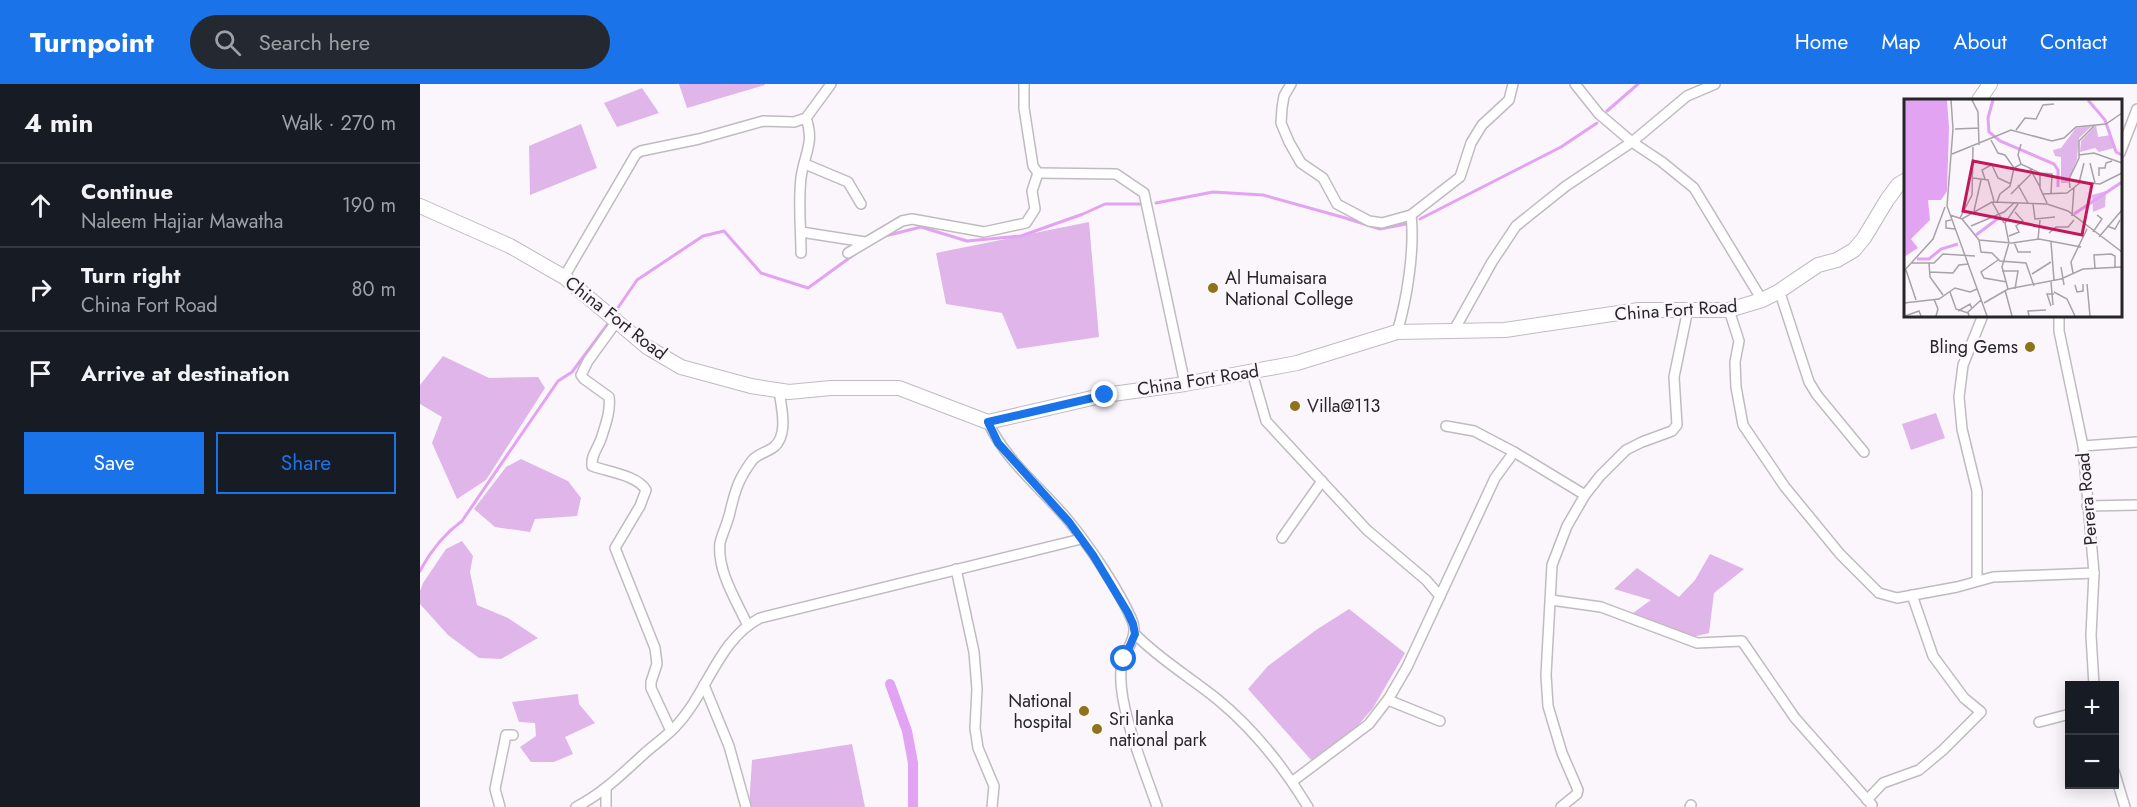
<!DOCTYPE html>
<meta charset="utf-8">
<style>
:root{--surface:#171b24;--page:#242831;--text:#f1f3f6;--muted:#9ea1a6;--line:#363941;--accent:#1a73e8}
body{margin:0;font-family:Jost,sans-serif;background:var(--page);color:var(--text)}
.controls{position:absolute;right:18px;bottom:18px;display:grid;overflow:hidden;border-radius:0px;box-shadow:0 3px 15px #0003}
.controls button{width:54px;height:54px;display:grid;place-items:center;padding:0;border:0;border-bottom:2px solid var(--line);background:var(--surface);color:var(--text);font:30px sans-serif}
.stop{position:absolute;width:18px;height:18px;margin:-14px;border:4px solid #1a73e8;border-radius:50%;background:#fff}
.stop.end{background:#1a73e8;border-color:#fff;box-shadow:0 2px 6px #0008}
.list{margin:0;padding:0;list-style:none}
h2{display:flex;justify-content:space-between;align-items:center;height:78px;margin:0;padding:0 24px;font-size:26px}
h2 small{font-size:20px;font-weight:400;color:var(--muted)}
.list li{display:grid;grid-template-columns:39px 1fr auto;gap:18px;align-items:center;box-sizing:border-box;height:84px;padding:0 24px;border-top:2px solid var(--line)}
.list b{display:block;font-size:22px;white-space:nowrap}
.list p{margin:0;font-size:20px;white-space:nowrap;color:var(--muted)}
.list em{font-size:20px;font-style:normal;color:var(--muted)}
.actions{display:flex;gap:12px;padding:18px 24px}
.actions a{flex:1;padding:14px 0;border:2px solid var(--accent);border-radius:0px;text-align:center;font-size:21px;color:var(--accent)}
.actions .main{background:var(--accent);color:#fff}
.icon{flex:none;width:33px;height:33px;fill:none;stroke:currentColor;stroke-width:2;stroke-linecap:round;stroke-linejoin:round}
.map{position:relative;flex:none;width:1717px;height:723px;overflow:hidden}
header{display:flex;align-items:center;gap:36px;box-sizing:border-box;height:84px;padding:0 30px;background:var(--accent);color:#fff}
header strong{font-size:28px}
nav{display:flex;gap:33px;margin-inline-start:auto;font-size:21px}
.search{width:420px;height:54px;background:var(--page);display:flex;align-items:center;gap:15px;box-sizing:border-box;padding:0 21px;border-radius:33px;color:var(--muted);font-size:22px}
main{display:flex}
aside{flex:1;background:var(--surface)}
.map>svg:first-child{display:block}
.green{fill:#e0b5ea}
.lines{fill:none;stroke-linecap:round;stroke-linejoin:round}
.stream{stroke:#e3a3f3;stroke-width:3}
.canal{stroke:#e3a3f3;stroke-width:10}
.street-casing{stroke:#c0bbc1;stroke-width:12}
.secondary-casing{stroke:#c0bbc1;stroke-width:16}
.street{stroke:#fff;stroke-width:9}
.secondary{stroke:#fff;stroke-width:14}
.route{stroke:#1a73e8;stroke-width:8}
.poi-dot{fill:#8e7318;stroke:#fbf6fc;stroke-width:2}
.labels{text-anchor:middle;stroke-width:5;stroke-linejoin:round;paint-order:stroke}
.poi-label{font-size:18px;fill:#262527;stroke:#fbf6fc;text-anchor:start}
.street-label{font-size:18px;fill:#262527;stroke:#fbf6fc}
.inset-river{fill:none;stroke:#e3a3f3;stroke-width:3}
.inset-road{fill:none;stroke:#a6a2a7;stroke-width:1.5}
.view{fill:#c2185b;fill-opacity:0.15;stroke:#c2185b;stroke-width:3}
.inset-edge{fill:none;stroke:#262527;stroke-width:3}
</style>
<header>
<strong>Turnpoint</strong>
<div class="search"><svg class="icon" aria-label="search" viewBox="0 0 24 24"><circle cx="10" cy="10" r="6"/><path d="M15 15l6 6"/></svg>Search here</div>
<nav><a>Home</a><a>Map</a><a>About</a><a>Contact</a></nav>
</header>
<main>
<aside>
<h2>4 min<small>Walk · 270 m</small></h2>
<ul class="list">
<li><svg class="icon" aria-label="ahead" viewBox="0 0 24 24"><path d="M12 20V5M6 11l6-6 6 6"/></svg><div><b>Continue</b><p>Naleem Hajiar Mawatha</p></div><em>190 m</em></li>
<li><svg class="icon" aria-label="right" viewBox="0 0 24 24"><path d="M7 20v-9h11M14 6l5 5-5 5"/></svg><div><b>Turn right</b><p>China Fort Road</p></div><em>80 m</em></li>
<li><svg class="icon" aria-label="arrive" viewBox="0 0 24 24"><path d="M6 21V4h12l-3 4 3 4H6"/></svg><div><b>Arrive at destination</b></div></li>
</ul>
<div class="actions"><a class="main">Save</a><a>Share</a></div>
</aside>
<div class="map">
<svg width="1717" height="723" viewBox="0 0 1717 723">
<rect width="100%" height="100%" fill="#fbf6fc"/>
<g class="green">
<polygon points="259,0 344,0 345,1 267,24"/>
<polygon points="222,4 239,29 197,43 184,19"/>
<polygon points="161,40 177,84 110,111 109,62"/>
<polygon points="669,138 679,253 597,265 582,229 526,220 516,169"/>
<polygon points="23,272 69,294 118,293 125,304 66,396 37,415 12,359 22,333 0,320 0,301"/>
<polygon points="1516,329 1525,354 1491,366 1482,340"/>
<polygon points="101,375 148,397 161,414 157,432 115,435 110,448 75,443 54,425 86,383"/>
<polygon points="42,457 53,472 50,488 57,521 88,534 118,554 81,575 59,574 28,551 0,520 0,507 3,499 26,465"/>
<polygon points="1290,470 1324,485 1294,509 1289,549 1273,553 1213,529 1231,516 1194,505 1217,484 1259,513 1275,496"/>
<polygon points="929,525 985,569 953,624 934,646 891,676 828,605 848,582 896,546"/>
<polygon points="158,610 159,620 175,639 145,653 153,670 134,678 111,678 100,663 116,652 115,639 99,638 92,618"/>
<polygon points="432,660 445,723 329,723 332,676"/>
</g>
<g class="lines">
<g class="stream">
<polyline points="1187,27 1218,0"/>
<polyline points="736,119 793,108 843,111 922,133 960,145 986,140"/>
<polyline points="1000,135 1141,63 1177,39"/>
<polyline points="465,152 501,143 547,157 601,152 663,130 685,120 720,120"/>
<polyline points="193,231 217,196 283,152 304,147 341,189 388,204 439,167"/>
<path d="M0,487C11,466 23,451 42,437L138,297L152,288L190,237"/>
</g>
<polyline class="canal" points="470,600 487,647 493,679 493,723"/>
<g class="street-casing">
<g id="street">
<polyline points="871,0 864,12 862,24 861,39 869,58 881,79 903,94 917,120 949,137 962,139 991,131"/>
<polyline points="1155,0 1179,30 1212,58 1242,78 1274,104 1342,216"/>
<polyline points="1700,69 1717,25"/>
<polyline points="385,80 428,98 441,120"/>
<polyline points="618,89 696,90 724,109 765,300"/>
<polyline points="381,148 445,158"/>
<path d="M381,169C381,145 378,118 381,94C384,70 395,59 386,34"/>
<polyline points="428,169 482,137 492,135 564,148 606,139 615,125 612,107 618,89 613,82 604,24 604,0"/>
<polyline points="144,193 216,70 221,67 279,55 343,37 374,38 386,34 411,0"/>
<polyline points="1358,208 1361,212 1389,298 1397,311 1444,368"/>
<polyline points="1309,226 1319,257 1315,278 1316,303 1323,341 1365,403 1420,470 1459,509 1477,514 1537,503 1573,493 1674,489"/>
<polyline points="1639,231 1639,247 1663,362 1674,489 1671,551 1674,602"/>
<path d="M197,237L168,277L161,291L164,295L189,313C191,327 185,342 181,355C177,366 171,371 172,382C188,388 217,391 226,406L220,422L195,464L235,564L237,580L231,598V604L251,647"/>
<path d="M977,248C987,216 995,164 991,131L1040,93L1051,59L1062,41L1089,16L1093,0"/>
<polyline points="1033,248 1072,178 1096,142 1146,102 1212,58 1267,12 1295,0"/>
<polyline points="832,288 846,337 947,446 1006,496 1020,512"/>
<path d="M568,338C585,376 621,404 648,436C670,463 698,504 712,536C720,554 702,568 701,587C698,624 725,687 737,723"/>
<polyline points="1026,342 1054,347 1094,368 1165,411"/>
<polyline points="1663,362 1717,358"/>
<polyline points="1667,422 1717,421"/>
<polyline points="862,454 902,397"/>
<polyline points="536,485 554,568 557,605 555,644 558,664 574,702 572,723"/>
<polyline points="1557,497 1557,407 1542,345 1539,313 1543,281 1563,231"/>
<polyline points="1131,516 1181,523 1277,559 1322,557 1375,634 1452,721 1451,723"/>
<path d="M327,540C316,516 297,487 300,459C302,450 308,438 310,428C315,407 318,396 331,378C336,370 346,369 354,363C369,350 361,323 359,306"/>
<path d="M715,550C739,575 770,593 797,615C835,646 863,682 888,723"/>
<polyline points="284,601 309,662 326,723"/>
<polyline points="968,616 1020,637"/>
<polyline points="1619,638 1650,630"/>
<polyline points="1694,687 1705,723"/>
<polyline points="873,697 949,640 969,614 987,583 1075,394 1094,368"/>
<polyline points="1447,716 1463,699 1499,686 1523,666 1561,628 1544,614 1513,572 1492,511"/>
<polyline points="80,723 75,705 86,651 93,651"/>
<path d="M156,723C182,710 203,689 225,669C235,660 247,652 256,642C288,608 298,556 340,534L661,455"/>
<polyline points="186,723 186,704"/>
<polyline points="1141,723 1157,710 1158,706 1142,669 1128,622 1126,591 1132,481 1147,442 1165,411 1180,392 1206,366 1222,358 1252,347 1257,341 1254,293 1268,225"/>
<polyline points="1270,723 1271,721"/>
</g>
</g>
<g class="secondary-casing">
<g id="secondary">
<polyline points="1559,16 1570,0"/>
<polyline points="0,122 90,162 144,193 227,263 261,283 331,302 369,308 411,304 479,304 568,338 685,311 765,300 877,279 977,248 1085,246 1219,226 1309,226 1342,216 1358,208 1398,181 1417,176 1434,166 1444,154 1467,116 1478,101 1486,96"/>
</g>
</g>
<use href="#street" class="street"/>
<use href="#secondary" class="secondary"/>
</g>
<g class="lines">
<polyline class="route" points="685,311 568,338 578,359 649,438 673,471 708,529 713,540 715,550 704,575"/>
</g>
<g class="poi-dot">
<circle cx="793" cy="204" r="6"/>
<circle cx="1610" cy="263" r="6"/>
<circle cx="875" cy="322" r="6"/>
<circle cx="664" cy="627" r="6"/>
<circle cx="677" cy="645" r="6"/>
</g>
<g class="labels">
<g class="poi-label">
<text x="805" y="200">Al Humaisara<tspan x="805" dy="21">National College</tspan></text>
<text x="1598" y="269" text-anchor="end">Bling Gems</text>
<text x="887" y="328">Villa@113</text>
<text x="652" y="623" text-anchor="end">National<tspan x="652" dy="21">hospital</tspan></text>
<text x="689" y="641">Sri lanka<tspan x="689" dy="21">national park</tspan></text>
</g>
<g class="street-label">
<text transform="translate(1256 226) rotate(-4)" y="6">China Fort Road</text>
<text transform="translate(196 234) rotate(38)" y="6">China Fort Road</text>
<text transform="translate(778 296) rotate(-9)" y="6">China Fort Road</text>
<text transform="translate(1667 415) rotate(-95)" y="6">Perera Road</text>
</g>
</g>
<g transform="translate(1484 15)">
<rect width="218" height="218" fill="#fbf6fc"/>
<path d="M192,26L194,38L207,36L210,49L195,53L191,49L176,53L177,42ZM188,27L175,39L173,60L164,84H157V58L151,57L149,51L157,49L172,29ZM202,92L201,108L189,113L188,96Z" fill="#e0b5ea"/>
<path d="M0,1H43L45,29L43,92L37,101H24L26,121L7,140L14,149L0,158Z" fill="#e3a3f3"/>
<path class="inset-river" d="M89,1L84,19L85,33L96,42L150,65L154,71V88M184,1L201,21L212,53L218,56M170,115L218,83M72,136L96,118M13,160H25L37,150L54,145"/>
<path class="inset-road" d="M47,1L49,30L43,107L83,217M68,1L74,13L75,46M51,30L75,29M112,31L121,19L132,20L139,6L150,5M87,41L94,54L101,56L110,69L117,65L136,74V89L143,104M48,55L107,31L148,42L160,39L172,28L202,25L218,14M175,56L190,54L218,64M87,64L94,79L107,85M186,64L191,84M117,65L114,56L117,45M125,68L136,88M136,74L148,75L147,95M195,77V69H201L202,64L208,62M69,79L84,81L90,102M81,80L78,71L87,66M175,84L180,64M114,86L124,104M166,89L165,80L175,59V42L190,27M107,95L127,75M138,95L163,94L177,83L196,85L218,74M88,103L100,124M93,103L96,95L106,87L110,69M129,105L131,120L151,118M70,112L77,81M46,116L58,120L88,103L143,105L164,112L218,153M168,117L170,88M56,119L68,96L69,48M58,120L75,141L108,144L135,140L177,148M47,121L42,122V129L51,130M67,127L100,113L110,104M203,127L211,130L216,121M189,133L198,120L193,116M145,134L152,128H164L170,121M105,137L115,133L112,127L119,122L111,113M195,138L218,111M134,140L136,121M75,141L77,153L88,154L96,162L122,164L130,187M110,143L114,153H127M147,143L150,181M94,161L77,173L80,179L103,183M8,164H30L39,155L71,157M25,164L26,178L39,196M157,168L160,186M191,169L190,156L207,155L211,157V169M2,171L12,201M0,172L29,140L41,108M98,172H114L111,190M26,173L49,174L55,166L64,165M169,174L167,163L183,130M128,175L147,163M147,183L149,206M183,185L186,217M171,186L173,193L179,192V185M104,190L98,168L105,144L101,124L114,105M101,191L108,217M46,193L52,210L64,214M150,193L163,200L171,217M30,200L34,210L32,217M0,204L35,200L51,189L66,193L73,190M80,204L104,190L157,180L179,170L218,168M147,207L143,195H150M54,212L66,205L68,210M1,217L15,212L17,217M65,217L64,213L77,201M125,217L124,212L142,211"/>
<path class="view" d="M69,62L188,85L178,136L59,112Z"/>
<rect width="218" height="218" class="inset-edge"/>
</g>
</svg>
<div class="controls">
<button>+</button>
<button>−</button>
</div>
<div class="stop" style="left:704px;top:575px"></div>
<div class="stop end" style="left:685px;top:311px"></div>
</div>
</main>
